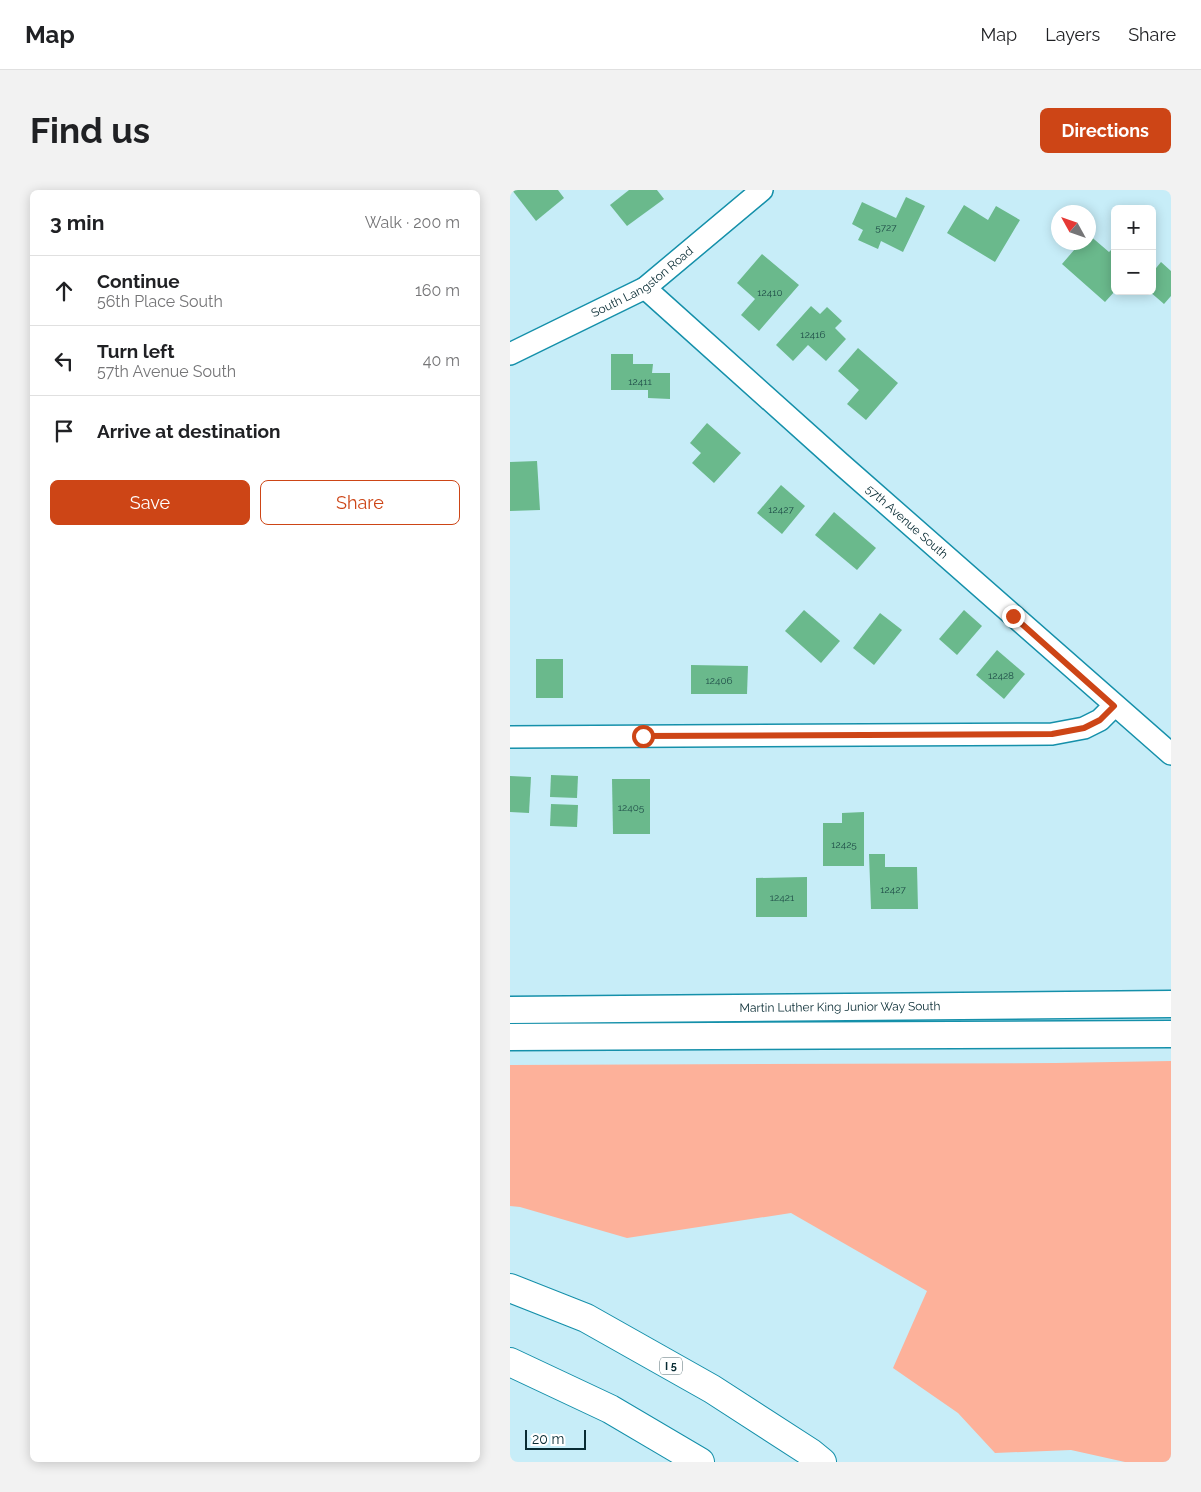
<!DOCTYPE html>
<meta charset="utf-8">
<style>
:root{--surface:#fff;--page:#f2f2f2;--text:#202124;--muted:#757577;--line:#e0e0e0;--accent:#cd4516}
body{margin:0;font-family:Raleway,sans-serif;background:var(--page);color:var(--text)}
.controls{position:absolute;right:15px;top:15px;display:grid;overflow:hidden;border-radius:8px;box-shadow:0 2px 12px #0003}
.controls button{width:45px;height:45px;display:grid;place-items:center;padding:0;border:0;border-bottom:1px solid var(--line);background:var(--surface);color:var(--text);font:25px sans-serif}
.compass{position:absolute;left:541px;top:15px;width:45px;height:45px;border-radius:50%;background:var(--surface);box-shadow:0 2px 12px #0003;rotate:310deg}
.scale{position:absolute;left:15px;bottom:12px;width:61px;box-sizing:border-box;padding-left:5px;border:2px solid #082b33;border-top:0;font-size:14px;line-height:18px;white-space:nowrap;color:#082b33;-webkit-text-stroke:4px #fff;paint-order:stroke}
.stop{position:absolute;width:15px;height:15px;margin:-11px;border:4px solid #cd4516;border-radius:50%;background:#fff}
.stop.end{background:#cd4516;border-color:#fff;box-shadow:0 1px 5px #0008}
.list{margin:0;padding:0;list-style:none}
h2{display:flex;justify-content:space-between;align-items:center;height:65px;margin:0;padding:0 20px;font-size:21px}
h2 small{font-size:16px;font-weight:400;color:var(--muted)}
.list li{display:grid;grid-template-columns:32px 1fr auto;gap:15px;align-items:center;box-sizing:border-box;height:70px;padding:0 20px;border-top:1px solid var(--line)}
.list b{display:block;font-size:19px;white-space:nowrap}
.list p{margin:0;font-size:16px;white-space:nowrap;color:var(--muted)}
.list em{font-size:16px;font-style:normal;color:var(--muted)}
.actions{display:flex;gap:10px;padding:15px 20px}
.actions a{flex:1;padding:11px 0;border:1px solid var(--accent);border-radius:8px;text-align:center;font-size:18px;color:var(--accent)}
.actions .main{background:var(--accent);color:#fff}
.icon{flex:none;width:28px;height:28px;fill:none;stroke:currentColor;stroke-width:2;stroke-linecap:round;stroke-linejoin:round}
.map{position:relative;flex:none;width:661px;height:1272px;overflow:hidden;border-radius:8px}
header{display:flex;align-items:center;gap:30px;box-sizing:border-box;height:70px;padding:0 25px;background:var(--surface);border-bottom:1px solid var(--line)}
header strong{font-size:24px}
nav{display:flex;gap:28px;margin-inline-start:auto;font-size:18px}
.intro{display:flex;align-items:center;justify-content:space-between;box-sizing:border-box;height:120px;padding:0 30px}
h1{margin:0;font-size:35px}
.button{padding:12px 22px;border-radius:8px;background:var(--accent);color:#fff;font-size:18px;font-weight:700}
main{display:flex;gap:30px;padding:0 30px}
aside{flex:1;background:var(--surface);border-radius:8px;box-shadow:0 2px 12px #0003}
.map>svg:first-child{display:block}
.green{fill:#fdb19a}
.building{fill:#6ab98c}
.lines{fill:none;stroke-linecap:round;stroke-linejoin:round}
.minor-casing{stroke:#1590aa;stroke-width:24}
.major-casing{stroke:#1590aa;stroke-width:29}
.highway-casing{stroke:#1590aa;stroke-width:30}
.minor{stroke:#fff;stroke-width:21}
.major{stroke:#fff;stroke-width:26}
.highway{stroke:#fff;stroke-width:28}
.route{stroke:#cd4516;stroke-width:6}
.labels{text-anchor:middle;stroke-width:5;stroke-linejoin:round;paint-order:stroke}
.number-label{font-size:10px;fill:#204e49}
.shield{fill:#fff;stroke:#526b70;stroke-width:1}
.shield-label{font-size:11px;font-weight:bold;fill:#082b33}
.street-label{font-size:12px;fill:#082b33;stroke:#fff}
</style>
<header>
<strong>Map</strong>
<nav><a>Map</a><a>Layers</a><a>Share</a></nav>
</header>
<div class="intro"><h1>Find us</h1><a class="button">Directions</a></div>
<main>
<aside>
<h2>3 min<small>Walk · 200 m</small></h2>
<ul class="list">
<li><svg class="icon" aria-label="ahead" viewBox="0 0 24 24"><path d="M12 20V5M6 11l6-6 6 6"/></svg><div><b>Continue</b><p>56th Place South</p></div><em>160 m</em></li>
<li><svg class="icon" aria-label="left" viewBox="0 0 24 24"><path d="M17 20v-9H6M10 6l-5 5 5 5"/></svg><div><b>Turn left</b><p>57th Avenue South</p></div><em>40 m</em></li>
<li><svg class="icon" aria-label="arrive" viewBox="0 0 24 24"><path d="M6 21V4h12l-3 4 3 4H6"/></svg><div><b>Arrive at destination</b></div></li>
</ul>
<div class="actions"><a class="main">Save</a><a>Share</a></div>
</aside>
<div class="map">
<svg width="661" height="1272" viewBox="0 0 661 1272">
<rect width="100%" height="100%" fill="#c7edf8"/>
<polygon class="green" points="661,871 661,1272 615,1272 561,1260 485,1263 448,1223 383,1178 417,1101 281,1023 117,1048 10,1017 0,1016 0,875 545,873"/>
<g class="building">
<polygon points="2,0 48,0 54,8 26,31"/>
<polygon points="119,0 147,0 154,9 117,36 100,15"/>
<polygon points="396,7 415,16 393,62 371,51 368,59 348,50 353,40 342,34 352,12 386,28"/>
<polygon points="454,15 478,30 486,16 510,30 485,72 437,43"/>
<polygon points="578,44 599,62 605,56 605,101 595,112 552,74 571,52 578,52"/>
<polygon points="252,64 289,95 249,141 231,125 245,109 227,93"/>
<polygon points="651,72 661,81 661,106 654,114 639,101 642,101 642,83"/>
<polygon points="301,116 310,124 317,117 332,131 325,138 336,149 316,171 298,155 283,171 266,155"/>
<polygon points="348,158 388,193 356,230 337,214 349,200 328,181"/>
<polygon points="101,164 123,164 123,174 143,174 142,183 160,183 160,209 138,208 138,200 101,200"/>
<polygon points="197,233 231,263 204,293 182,273 191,263 180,253"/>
<polygon points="27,271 30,320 0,321 0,272"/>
<polygon points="271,295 295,316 272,344 247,323"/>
<polygon points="324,322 366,358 347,380 305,345"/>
<polygon points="294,420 330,451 311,473 275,441"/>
<polygon points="454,420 472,436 447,465 429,449"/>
<polygon points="370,423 392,440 364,475 343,458"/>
<polygon points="487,460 515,484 494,509 466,485"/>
<rect x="26" y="469" width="27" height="39"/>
<polygon points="181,475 238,476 237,504 181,504"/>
<polygon points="41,585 68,586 67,608 40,607"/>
<polygon points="0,586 21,587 19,623 0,622"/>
<polygon points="102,589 140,589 140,644 103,644"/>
<polygon points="41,614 68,615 67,637 40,636"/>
<polygon points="354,622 354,676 313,676 313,633 332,633 332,623"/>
<polygon points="359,664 375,664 375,677 407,677 408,719 361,719"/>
<polygon points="297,687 297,727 246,727 246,688"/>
</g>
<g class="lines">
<g class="minor-casing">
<g id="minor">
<path id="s1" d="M135,98L330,273L661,564"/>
<path id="s2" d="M0,164L135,98L252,0"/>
<polyline points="0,547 542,544 574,538 590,530 604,516"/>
</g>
</g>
<g class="major-casing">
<g id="major">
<path id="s3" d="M0,820L661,814"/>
<polyline points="0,847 661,844"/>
</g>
</g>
<g class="highway-casing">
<g id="highway">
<polyline points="0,1098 76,1128 202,1199 301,1263 312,1272"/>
<polyline points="0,1172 100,1219 190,1272"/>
</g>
</g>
<use href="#minor" class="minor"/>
<use href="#major" class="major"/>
<use href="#highway" class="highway"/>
</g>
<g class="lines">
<polyline class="route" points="133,546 542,544 574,538 590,530 604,516 503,426"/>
</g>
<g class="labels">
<g class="number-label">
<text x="376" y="41">5727</text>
<text x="260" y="106">12410</text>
<text x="303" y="148">12416</text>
<text x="130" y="195">12411</text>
<text x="271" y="323">12427</text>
<text x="491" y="489">12428</text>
<text x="209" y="494">12406</text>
<text x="121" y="621">12405</text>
<text x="334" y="658">12425</text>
<text x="383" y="703">12427</text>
<text x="272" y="711">12421</text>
</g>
<rect class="shield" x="150" y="1167.5" width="22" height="17" rx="4"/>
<g class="shield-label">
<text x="161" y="1180">I 5</text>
</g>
<g class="street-label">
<text dy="4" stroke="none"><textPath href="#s2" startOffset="151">South Langston Road</textPath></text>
<text dy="4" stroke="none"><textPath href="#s1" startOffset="351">57th Avenue South</textPath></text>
<text dy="4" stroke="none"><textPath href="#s3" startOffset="330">Martin Luther King Junior Way South</textPath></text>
</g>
</g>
</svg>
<div class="controls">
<button>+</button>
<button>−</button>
</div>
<svg class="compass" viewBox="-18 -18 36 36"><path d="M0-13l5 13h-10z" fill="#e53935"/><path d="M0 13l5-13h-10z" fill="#757577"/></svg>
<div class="scale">20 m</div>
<div class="stop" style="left:133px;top:546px"></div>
<div class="stop end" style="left:503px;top:426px"></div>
</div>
</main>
